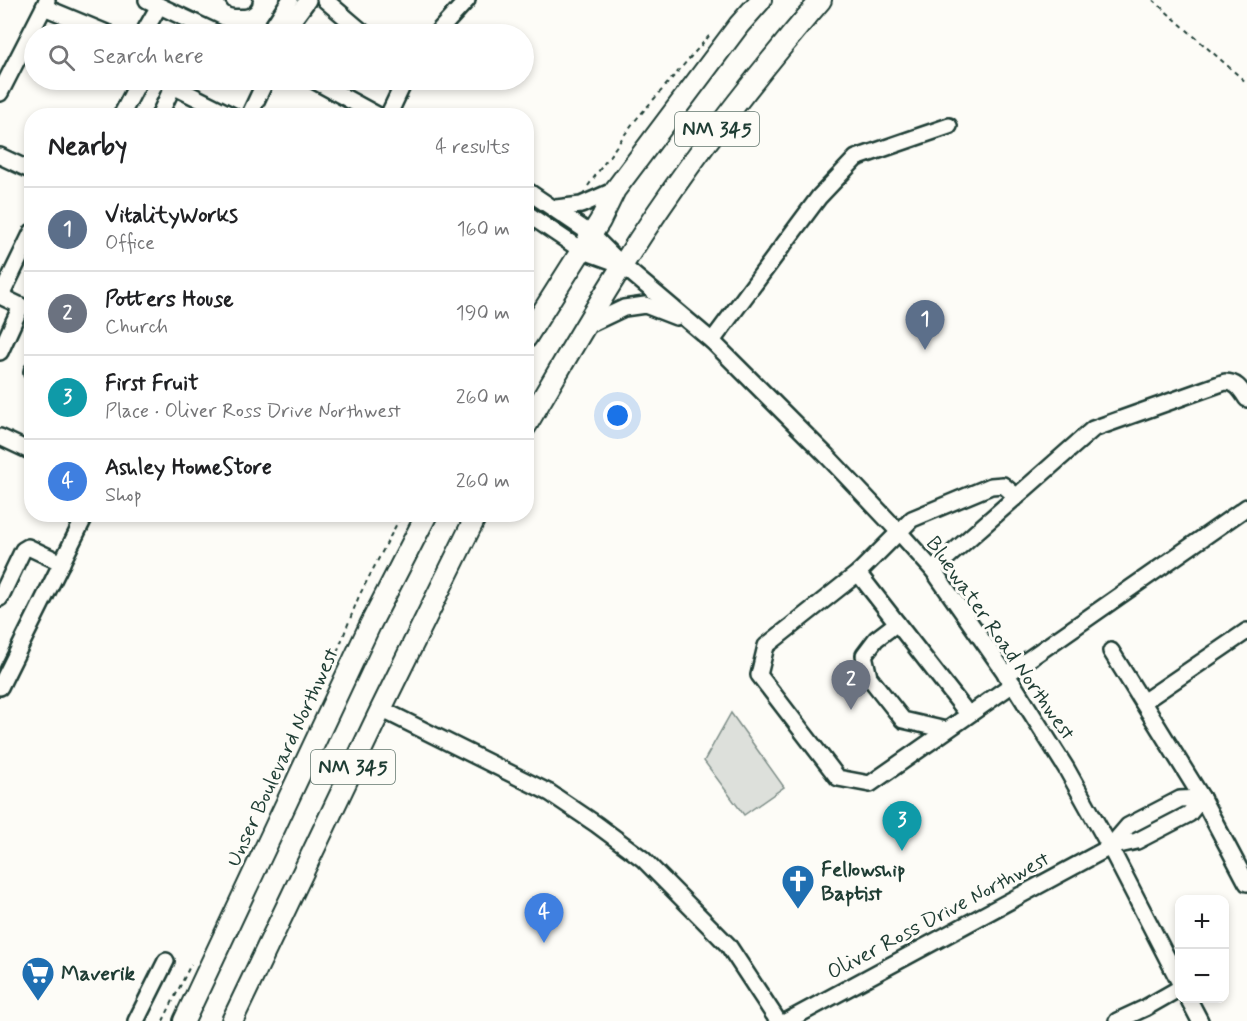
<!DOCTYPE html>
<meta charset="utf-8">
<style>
:root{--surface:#fff;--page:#f2f2f2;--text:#202124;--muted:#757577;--line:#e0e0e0;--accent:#1f6fb2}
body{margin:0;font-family:Mynerve,sans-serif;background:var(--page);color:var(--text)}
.controls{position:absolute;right:18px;bottom:18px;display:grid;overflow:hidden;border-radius:12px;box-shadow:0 3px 9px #0003}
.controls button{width:54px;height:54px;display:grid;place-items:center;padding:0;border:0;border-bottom:2px solid var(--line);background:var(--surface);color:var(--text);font:30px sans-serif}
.you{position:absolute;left:618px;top:416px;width:21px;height:21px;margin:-15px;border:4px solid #fff;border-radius:50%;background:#1a73e8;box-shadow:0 0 0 9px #1a73e833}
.badge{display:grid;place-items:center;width:39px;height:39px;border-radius:50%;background:var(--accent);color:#fff;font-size:20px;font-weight:700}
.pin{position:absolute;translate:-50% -50px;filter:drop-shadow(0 2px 3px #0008)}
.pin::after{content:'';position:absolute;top:32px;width:21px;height:18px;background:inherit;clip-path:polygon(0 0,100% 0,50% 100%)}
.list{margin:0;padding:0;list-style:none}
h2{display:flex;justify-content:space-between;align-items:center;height:78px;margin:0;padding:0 24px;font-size:26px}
h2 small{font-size:20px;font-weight:400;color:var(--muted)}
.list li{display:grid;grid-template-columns:39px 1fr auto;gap:18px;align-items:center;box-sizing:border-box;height:84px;padding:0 24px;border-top:2px solid var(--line)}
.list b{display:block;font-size:22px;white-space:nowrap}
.list p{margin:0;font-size:20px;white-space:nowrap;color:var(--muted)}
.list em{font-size:20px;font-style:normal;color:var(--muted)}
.icon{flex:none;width:33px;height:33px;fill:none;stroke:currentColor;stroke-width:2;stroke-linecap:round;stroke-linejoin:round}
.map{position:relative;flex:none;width:1247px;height:1021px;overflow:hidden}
.search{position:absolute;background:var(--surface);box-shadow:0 3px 9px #0003;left:24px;top:24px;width:510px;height:66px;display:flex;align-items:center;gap:15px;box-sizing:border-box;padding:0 21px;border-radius:33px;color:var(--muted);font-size:22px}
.panel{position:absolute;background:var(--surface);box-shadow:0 3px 9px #0003;left:24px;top:108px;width:510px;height:414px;border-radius:24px}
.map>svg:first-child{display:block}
.green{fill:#dde0db;stroke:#7e8e88;stroke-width:1.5}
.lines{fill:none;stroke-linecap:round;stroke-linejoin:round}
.minor-casing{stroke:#1f3d34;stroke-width:20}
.major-casing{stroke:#1f3d34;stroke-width:24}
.path{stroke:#1f3d34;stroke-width:2;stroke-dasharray:4.5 4.5;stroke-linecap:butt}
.minor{stroke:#fdfcf7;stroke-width:15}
.major{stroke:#fdfcf7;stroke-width:20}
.labels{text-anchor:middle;stroke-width:6;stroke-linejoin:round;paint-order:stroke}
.shield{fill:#fdfcf7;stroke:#62766e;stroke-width:1.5}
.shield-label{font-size:20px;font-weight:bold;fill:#1f3d34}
.street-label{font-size:21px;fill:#1f3d34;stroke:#fdfcf7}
.poi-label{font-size:21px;font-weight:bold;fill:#1f3d34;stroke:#fdfcf7;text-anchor:start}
</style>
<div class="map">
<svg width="1247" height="1021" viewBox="0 0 1247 1021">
<rect width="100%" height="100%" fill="#fdfcf7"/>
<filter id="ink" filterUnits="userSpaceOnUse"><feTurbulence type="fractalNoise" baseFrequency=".0167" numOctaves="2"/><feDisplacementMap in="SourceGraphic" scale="12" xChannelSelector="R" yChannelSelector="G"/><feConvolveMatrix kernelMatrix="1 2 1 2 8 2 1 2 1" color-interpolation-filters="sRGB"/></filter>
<g filter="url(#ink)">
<polygon class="green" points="731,713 784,787 744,815 704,761"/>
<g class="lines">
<g class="minor-casing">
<g id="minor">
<polyline points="47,0 44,7 109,34"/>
<polyline points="147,0 219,34"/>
<polyline points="234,0 244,0"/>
<polyline points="325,0 365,34"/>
<polyline points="143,34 159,6"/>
<polyline points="268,34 290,0"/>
<polyline points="283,34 308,0"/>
<polyline points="436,34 467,0"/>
<polyline points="313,80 379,116"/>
<polyline points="0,93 44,7"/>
<polyline points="121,116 138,83 137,80"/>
<polyline points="159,116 173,86 233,116"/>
<polyline points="249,116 266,80"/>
<polyline points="388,116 405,80"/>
<polyline points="0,156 32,171"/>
<polyline points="526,190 591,234 622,265 712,341 829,458 899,532 933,570 1013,684 1066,768 1110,847 1180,983"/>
<polyline points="556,208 581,205 615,190"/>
<polyline points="526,213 581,250 617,263"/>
<polyline points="0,296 21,306 0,352"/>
<polyline points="1,296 32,232"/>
<polyline points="584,327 624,308 645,305 676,317"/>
<polyline points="712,341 819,197 856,158 949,126"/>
<polyline points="32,371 32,373"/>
<polyline points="0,437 32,452"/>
<path d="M933,570L1093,429L1225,382C1237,382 1241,390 1247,399"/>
<polyline points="858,573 912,519 991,486 1003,485 1017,497"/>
<polyline points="0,598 23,550 28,547 62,563"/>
<polyline points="897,623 876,639 864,655 869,677 903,720 946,730"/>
<polyline points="1111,651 1202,798 1247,883"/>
<polyline points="1006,675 1247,507"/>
<polyline points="0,687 86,514"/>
<polyline points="1143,702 1247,631"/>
<polyline points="381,709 550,793 596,824 643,859 728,945 778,1021"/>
<polyline points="968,714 858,573 766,646 759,675 838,778 870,784 1013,684"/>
<polyline points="1110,847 1128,826 1180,799 1202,798"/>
<polyline points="1188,998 1200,1021"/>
<polyline points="136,1021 166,961"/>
<polyline points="787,1021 1110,847 1137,841 1189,814 1202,798"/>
<polyline points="1117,1021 1145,1008 1180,988"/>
</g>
</g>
<g class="major-casing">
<g id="major">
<polyline points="526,338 600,221 615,190 739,25 761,0"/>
<path d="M526,426C558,372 589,318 622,266C681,172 749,84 821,0"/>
<polyline points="184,1021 370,625 427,514"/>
<polyline points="232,1021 381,709 477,514"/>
</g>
</g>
<g class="path">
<polyline points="1153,0 1247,83"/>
<polyline points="588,186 633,123 709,36"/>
<polyline points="334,660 359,596 402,514"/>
<polyline points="163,1021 191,964"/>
</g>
<use href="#minor" class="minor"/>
<use href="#major" class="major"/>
</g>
</g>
<defs>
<g id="church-pin" transform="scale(1.725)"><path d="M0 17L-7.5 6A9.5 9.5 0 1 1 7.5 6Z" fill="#1f6fb2" stroke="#fdfcf7"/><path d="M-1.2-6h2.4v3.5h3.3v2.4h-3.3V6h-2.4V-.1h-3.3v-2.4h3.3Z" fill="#fff"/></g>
<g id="supermarket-pin" transform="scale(1.725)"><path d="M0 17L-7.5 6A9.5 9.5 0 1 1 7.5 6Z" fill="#1f6fb2" stroke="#fdfcf7"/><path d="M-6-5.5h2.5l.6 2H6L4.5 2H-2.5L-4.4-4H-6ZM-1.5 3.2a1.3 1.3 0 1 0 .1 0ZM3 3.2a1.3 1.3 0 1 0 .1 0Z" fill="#fff"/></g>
</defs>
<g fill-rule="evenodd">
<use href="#church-pin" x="798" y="881"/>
<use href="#supermarket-pin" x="38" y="973"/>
</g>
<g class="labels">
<g class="shield">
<rect x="675" y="112" width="84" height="34" rx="4.5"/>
<rect x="311" y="750" width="84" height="34" rx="4.5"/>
</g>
<g class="shield-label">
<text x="717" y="136">NM 345</text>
<text x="353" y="774">NM 345</text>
</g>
<g class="street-label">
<text transform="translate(1001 638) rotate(55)" y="7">Bluewater Road Northwest</text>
<text transform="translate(282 757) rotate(-65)" y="7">Unser Boulevard Northwest</text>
<text transform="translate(938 915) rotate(-28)" y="7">Oliver Ross Drive Northwest</text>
</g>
<g class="poi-label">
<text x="821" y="876">Fellowship<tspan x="821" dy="24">Baptist</tspan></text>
<text x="61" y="980">Maverik</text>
</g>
</g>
</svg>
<div class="controls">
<button>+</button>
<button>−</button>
</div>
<div class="you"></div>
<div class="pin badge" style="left:925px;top:350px;background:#5c6f8a">1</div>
<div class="pin badge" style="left:851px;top:710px;background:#6b7280">2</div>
<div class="pin badge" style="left:902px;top:851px;background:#0f9aa8">3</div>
<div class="pin badge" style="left:544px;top:943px;background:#3f7fe0">4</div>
<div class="search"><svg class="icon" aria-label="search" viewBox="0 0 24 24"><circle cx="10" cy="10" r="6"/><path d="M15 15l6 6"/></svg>Search here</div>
<section class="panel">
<h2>Nearby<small>4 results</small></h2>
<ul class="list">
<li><span class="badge" style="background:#5c6f8a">1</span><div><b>VitalityWorks</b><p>Office</p></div><em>160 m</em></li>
<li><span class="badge" style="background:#6b7280">2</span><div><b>Potters House</b><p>Church</p></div><em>190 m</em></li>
<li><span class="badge" style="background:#0f9aa8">3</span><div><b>First Fruit</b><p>Place · Oliver Ross Drive Northwest</p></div><em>260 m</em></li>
<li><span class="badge" style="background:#3f7fe0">4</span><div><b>Ashley HomeStore</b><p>Shop</p></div><em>260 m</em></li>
</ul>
</section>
</div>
